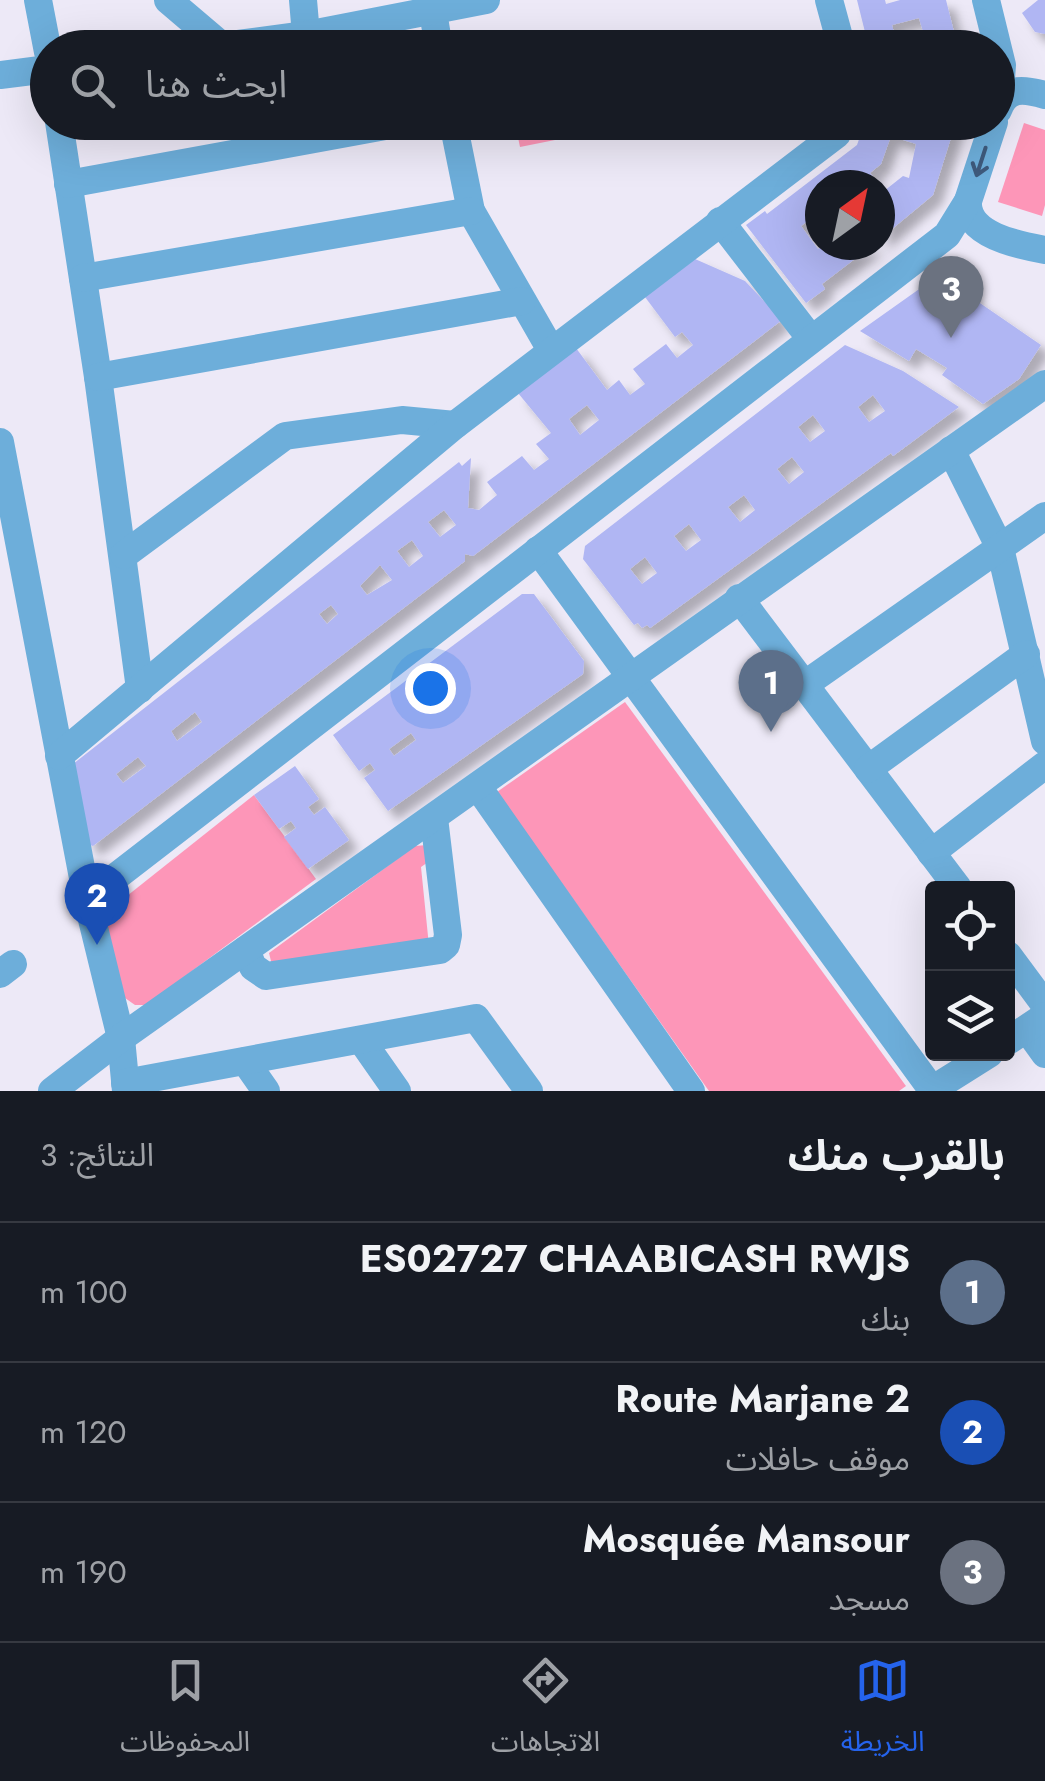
<!DOCTYPE html>
<html lang="ar">
<meta charset="utf-8">
<style>
:root{--surface:#171b24;--page:#242831;--text:#f1f3f6;--muted:#9ea1a6;--line:#363941;--accent:#2563eb}
body{margin:0;font-family:Jost,"Noto Sans Arabic",sans-serif;background:var(--page);color:var(--text);direction:rtl}
.controls{position:absolute;right:30px;bottom:30px;display:grid;overflow:hidden;border-radius:10px;box-shadow:0 10px 40px #0002}
.controls button{width:90px;height:90px;display:grid;place-items:center;padding:0;border:0;border-bottom:2px solid var(--line);background:var(--surface);color:var(--text);font:50px sans-serif}
.compass{position:absolute;left:805px;top:170px;width:90px;height:90px;border-radius:50%;background:var(--surface);box-shadow:0 10px 40px #0002;rotate:33deg}
.you{position:absolute;left:430px;top:688px;width:35px;height:35px;margin:-25px;border:8px solid #fff;border-radius:50%;background:#1a73e8;box-shadow:0 0 0 15px #1a73e833}
.badge{display:grid;place-items:center;width:65px;height:65px;border-radius:50%;background:var(--accent);color:#fff;font-size:32px;font-weight:700}
.pin{position:absolute;translate:-50% -82px;filter:drop-shadow(0 2px 5px #0008)}
.pin::after{content:'';position:absolute;top:52px;width:35px;height:30px;background:inherit;clip-path:polygon(0 0,100% 0,50% 100%)}
.list{margin:0;padding:0;list-style:none}
h2{display:flex;justify-content:space-between;align-items:center;height:130px;margin:0;padding:0 40px;font-size:42px}
h2 small{font-size:32px;font-weight:400;color:var(--muted)}
.list li{display:grid;grid-template-columns:65px 1fr auto;gap:30px;align-items:center;box-sizing:border-box;height:140px;padding:0 40px;border-top:2px solid var(--line)}
.list b{display:block;font-size:38px;white-space:nowrap}
.list p{margin:0;font-size:32px;white-space:nowrap;color:var(--muted)}
.list em{font-size:32px;font-style:normal;color:var(--muted)}
.icon{flex:none;width:55px;height:55px;fill:none;stroke:currentColor;stroke-width:2;stroke-linecap:round;stroke-linejoin:round}
.map{position:relative;flex:none;width:1045px;height:1091px;overflow:hidden;direction:ltr}
.search{position:absolute;background:var(--surface);box-shadow:0 10px 40px #0002;left:30px;right:30px;top:30px;height:110px;display:flex;align-items:center;gap:25px;box-sizing:border-box;padding:0 35px;border-radius:55px;color:var(--muted);font-size:38px}
.sheet{height:550px;background:var(--surface)}
nav{display:flex;justify-content:space-around;align-items:center;box-sizing:border-box;height:140px;border-top:2px solid var(--line);background:var(--surface);font-size:28px;color:var(--muted)}
nav a{display:grid;justify-items:center;gap:5px}
nav .on{color:var(--accent)}
.map>svg:first-child{display:block}
.green{fill:#fd96b8}
.building{fill:#b0b6f3;fill-rule:evenodd;filter:url(#shadow)}
.lines{fill:none;stroke-linecap:round;stroke-linejoin:round}
.street{stroke:#6daeda;stroke-width:28}
.oneway{stroke:#3e5a7c}
</style>
<div class="map">
<svg width="1045" height="1091" viewBox="0 0 1045 1091">
<defs>
<filter id="shadow"><feDropShadow dx="9" dy="9" stdDeviation="5" flood-color="#0004"/></filter>
</defs>
<rect width="100%" height="100%" fill="#ede9f7"/>
<g class="green">
<polygon points="515,123 567,123 570,137 520,147"/>
<polygon points="1024,123 1045,130 1045,205 1042,216 998,202"/>
<polygon points="625,702 906,1086 899,1091 709,1091 497,792"/>
<polygon points="254,795 316,879 146,1005 135,1005 125,998 104,917 108,911"/>
<polygon points="427,845 431,860 421,867 429,946 273,969 269,953 415,846"/>
</g>
<g class="building">
<polygon points="857,0 885,0 886,4 900,0 946,0 958,48 908,48 926,42 919,18 892,25 898,48 869,48"/>
<polygon points="1038,0 1045,0 1045,34 1035,32 1022,13"/>
<polygon points="865,122 902,122 921,129 923,122 956,122 933,195 880,239 880,186 884,191 903,176 909,178 916,144 891,136 881,164 870,173 879,185 820,185 820,218 817,214 801,226 818,249 823,245 873,245 822,284 825,289 806,303 746,225 765,211 767,214 857,145"/>
<path d="M695,259L745,281L782,320L473,556L465,554V561L93,846L87,844L73,764L459,462L462,466L471,458L468,508L479,510L497,495L487,482L522,456L534,470L549,459L536,444L551,433L518,393L576,348L607,390L619,380L630,395L645,384L633,369L666,344L677,358L693,345L682,332L675,337L645,297ZM587,405L599,420L580,435L569,419ZM444,510L456,525L440,537L428,522ZM412,540L423,556L409,567L397,551ZM380,565L392,580L367,595L360,586ZM331,605L338,614L327,624L319,614ZM195,712L202,722L177,741L171,731ZM138,757L146,766L123,783L116,774Z"/>
<polygon points="939,275 1041,345 1019,379 983,404 942,375 947,368 916,349 909,361 860,331"/>
<path d="M845,345L903,371L959,407L893,456L891,453L650,628L647,625L642,628L638,623L634,625L583,559L585,546ZM873,395L885,411L869,422L858,407ZM813,415L825,431L810,442L798,427ZM792,457L804,472L789,484L777,469ZM744,495L755,510L740,522L728,507ZM689,524L701,540L686,551L674,536ZM645,557L657,573L642,584L630,569Z"/>
<path d="M522,594H534L584,661L583,674L388,811L364,778L375,770L370,763L359,771L333,735ZM411,733L416,740L394,756L389,749Z"/>
<polygon points="295,766 319,799 308,807 314,815 325,807 349,840 308,869 284,837 296,828 291,821 279,829 254,795"/>
</g>
<g class="lines">
<g class="street">
<polyline points="38,0 48,52"/>
<polyline points="168,0 222,46"/>
<polyline points="303,0 306,35"/>
<polyline points="431,0 439,48"/>
<polyline points="829,0 842,48"/>
<polyline points="986,0 1002,65 999,106"/>
<polyline points="207,48 306,35 486,0"/>
<polyline points="0,75 48,69"/>
<path d="M998,110C1007,86 1024,89 1045,95"/>
<polyline points="59,122 98,377 140,689"/>
<polyline points="453,122 471,211 551,350"/>
<polyline points="68,184 407,122"/>
<path d="M968,201C965,235 1018,245 1045,250"/>
<polyline points="720,221 811,339"/>
<polyline points="83,278 471,211"/>
<polyline points="98,377 522,301"/>
<polyline points="0,442 87,899 121,1038 126,1091"/>
<polyline points="951,450 1000,548 1045,741"/>
<polyline points="538,550 933,1091"/>
<polyline points="124,555 285,436 402,420 455,425"/>
<polyline points="739,598 958,888"/>
<polyline points="804,685 1045,516"/>
<polyline points="59,756 455,425 837,134 841,122"/>
<polyline points="868,769 1026,654"/>
<polyline points="478,787 691,1091"/>
<polyline points="931,853 1045,765"/>
<polyline points="87,899 947,235 968,201 994,122"/>
<polyline points="246,950 253,967 266,976 440,950 446,945 448,935 434,818"/>
<polyline points="1008,955 1045,1005"/>
<polyline points="0,974 13,964"/>
<polyline points="1027,1029 1045,1054"/>
<polyline points="362,1041 397,1091"/>
<polyline points="1008,1041 1045,1016"/>
<polyline points="245,1061 266,1091"/>
<polyline points="52,1091 121,1038 1045,384"/>
<polyline points="131,1091 125,1083 476,1018 529,1091"/>
<polyline points="930,1091 989,1054"/>
</g>
</g>
<defs><path id="oneway-shaft" d="M-6 0H5M1.5-3L5.5 0L1.5 3" fill="none" stroke-width="1.6" stroke-linecap="round" stroke-linejoin="round" transform="scale(2.5)"/></defs>
<use class="oneway" href="#oneway-shaft" transform="translate(981 162) rotate(108)"/>
</svg>
<div class="controls">
<button><svg class="icon" aria-label="locate" viewBox="0 0 24 24"><circle cx="12" cy="12" r="6"/><path d="M12 2v4M12 18v4M2 12h4M18 12h4"/></svg></button>
<button><svg class="icon" aria-label="layers" viewBox="0 0 24 24"><path d="M12 4l9 5-9 5-9-5zM3 14l9 5 9-5"/></svg></button>
</div>
<svg class="compass" viewBox="-18 -18 36 36"><path d="M0-13l5 13h-10z" fill="#e53935"/><path d="M0 13l5-13h-10z" fill="#9ea1a6"/></svg>
<div class="you"></div>
<div class="pin badge" style="left:771px;top:732px;background:#5c6f8a">1</div>
<div class="pin badge" style="left:97px;top:945px;background:#1a4fb4">2</div>
<div class="pin badge" style="left:951px;top:338px;background:#6b7280">3</div>
<div class="search"><svg class="icon" aria-label="search" viewBox="0 0 24 24"><circle cx="10" cy="10" r="6"/><path d="M15 15l6 6"/></svg>ابحث هنا</div>
</div>
<section class="sheet">
<h2>بالقرب منك<small>النتائج: 3</small></h2>
<ul class="list">
<li><span class="badge" style="background:#5c6f8a">1</span><div><b>ES02727 CHAABICASH RWJS</b><p>بنك</p></div><em>100 m</em></li>
<li><span class="badge" style="background:#1a4fb4">2</span><div><b>Route Marjane 2</b><p>موقف حافلات</p></div><em>120 m</em></li>
<li><span class="badge" style="background:#6b7280">3</span><div><b>Mosquée Mansour</b><p>مسجد</p></div><em>190 m</em></li>
</ul>
</section>
<nav>
<a class="on"><svg class="icon" aria-label="map" viewBox="0 0 24 24"><path d="M3 6l6-2 6 2 6-2v14l-6 2-6-2-6 2zM9 4v14M15 6v14"/></svg>الخريطة</a>
<a><svg class="icon" aria-label="directions" viewBox="0 0 24 24"><path d="M12 3l9 9-9 9-9-9zM9 14v-3h6M13 9l2 2-2 2"/></svg>الاتجاهات</a>
<a><svg class="icon" aria-label="saved" viewBox="0 0 24 24"><path d="M7 4h10v16l-5-4-5 4z"/></svg>المحفوظات</a>
</nav>
